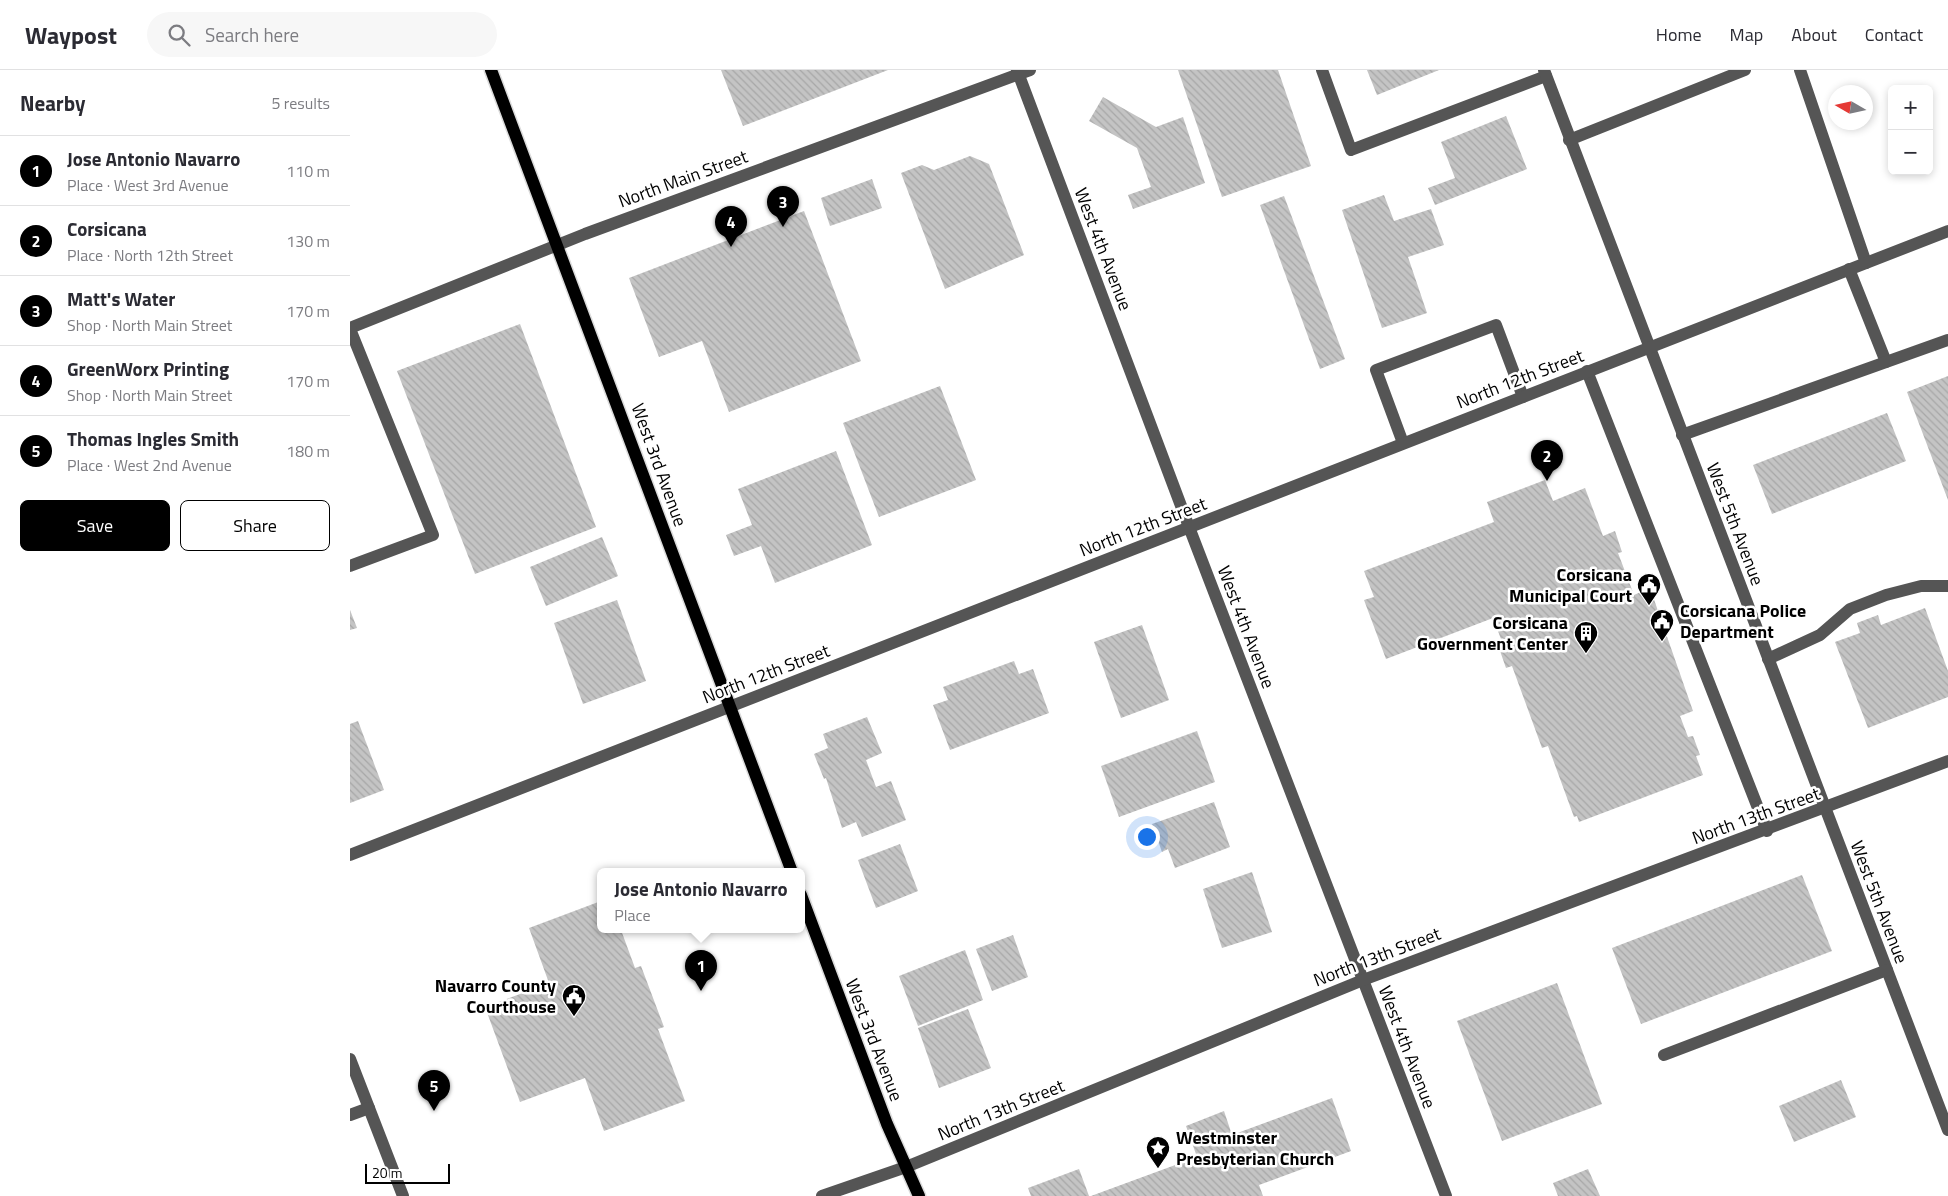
<!DOCTYPE html>
<meta charset="utf-8">
<style>
:root{--surface:#fff;--page:#f7f7f7;--text:#2b2b33;--muted:#7c7c81;--line:#e1e1e2;--accent:#000}
body{margin:0;font-family:"Titillium Web",sans-serif;background:var(--page);color:var(--text)}
.controls{position:absolute;right:15px;top:15px;display:grid;overflow:hidden;border-radius:8px;box-shadow:0 2px 8px #0003}
.controls button{width:45px;height:45px;display:grid;place-items:center;padding:0;border:0;border-bottom:1px solid var(--line);background:var(--surface);color:var(--text);font:25px sans-serif}
.compass{position:absolute;left:1478px;top:15px;width:45px;height:45px;border-radius:50%;background:var(--surface);box-shadow:0 2px 8px #0003;rotate:279deg}
.scale{position:absolute;left:15px;bottom:12px;width:85px;box-sizing:border-box;padding-left:5px;border:2px solid #000;border-top:0;font-size:14px;line-height:18px;white-space:nowrap;color:#000;-webkit-text-stroke:4px #fff;paint-order:stroke}
.you{position:absolute;left:796px;top:766px;width:18px;height:18px;margin:-12px;border:4px solid #fff;border-radius:50%;background:#1a73e8;box-shadow:0 0 0 8px #1a73e833}
.badge{display:grid;place-items:center;width:32px;height:32px;border-radius:50%;background:var(--accent);color:#fff;font-size:16px;font-weight:700}
.pin{position:absolute;translate:-50% -41px;filter:drop-shadow(0 1px 2px #0008)}
.pin::after{content:'';position:absolute;top:26px;width:18px;height:15px;background:inherit;clip-path:polygon(0 0,100% 0,50% 100%)}
.popup{position:absolute;left:247px;top:798px;width:208px;height:65px;box-sizing:border-box;display:grid;place-content:center;border-radius:8px;background:var(--surface);filter:drop-shadow(0 1px 4px #0005);font-size:16px;white-space:nowrap;color:var(--muted)}
.popup b{font-size:19px;color:var(--text)}
.popup::after{content:'';position:absolute;left:50%;top:100%;margin-left:-10px;border:10px solid transparent;border-top-color:var(--surface)}
.list{margin:0;padding:0;list-style:none}
h2{display:flex;justify-content:space-between;align-items:center;height:65px;margin:0;padding:0 20px;font-size:21px}
h2 small{font-size:16px;font-weight:400;color:var(--muted)}
.list li{display:grid;grid-template-columns:32px 1fr auto;gap:15px;align-items:center;box-sizing:border-box;height:70px;padding:0 20px;border-top:1px solid var(--line)}
.list b{display:block;font-size:19px;white-space:nowrap}
.list p{margin:0;font-size:16px;white-space:nowrap;color:var(--muted)}
.list em{font-size:16px;font-style:normal;color:var(--muted)}
.actions{display:flex;gap:10px;padding:15px 20px}
.actions a{flex:1;padding:11px 0;border:1px solid var(--accent);border-radius:8px;text-align:center;font-size:18px;color:var(--accent)}
.actions .main{background:var(--accent);color:#fff}
.icon{flex:none;width:28px;height:28px;fill:none;stroke:currentColor;stroke-width:2;stroke-linecap:round;stroke-linejoin:round}
.map{position:relative;flex:none;width:1598px;height:1126px;overflow:hidden}
header{display:flex;align-items:center;gap:30px;box-sizing:border-box;height:70px;padding:0 25px;background:var(--surface);border-bottom:1px solid var(--line)}
header strong{font-size:24px}
nav{display:flex;gap:28px;margin-inline-start:auto;font-size:18px}
.search{width:350px;height:45px;background:var(--page);display:flex;align-items:center;gap:12px;box-sizing:border-box;padding:0 18px;border-radius:28px;color:var(--muted);font-size:19px}
main{display:flex}
aside{flex:1;background:var(--surface)}
.map>svg:first-child{display:block}
.building{fill:url(#building-back-hatch)}
.lines{fill:none;stroke-linecap:round;stroke-linejoin:round}
.major-casing{stroke:#dbdbdb;stroke-width:15}
.minor{stroke:#555;stroke-width:12}
.major{stroke:#000;stroke-width:12}
.labels{text-anchor:middle;stroke-width:5;stroke-linejoin:round;paint-order:stroke}
.street-label{font-size:18px;fill:#000;stroke:#fff}
.poi-label{font-size:18px;font-weight:bold;fill:#000;stroke:#fff;text-anchor:end}
</style>
<header>
<strong>Waypost</strong>
<div class="search"><svg class="icon" aria-label="search" viewBox="0 0 24 24"><circle cx="10" cy="10" r="6"/><path d="M15 15l6 6"/></svg>Search here</div>
<nav><a>Home</a><a>Map</a><a>About</a><a>Contact</a></nav>
</header>
<main>
<aside>
<h2>Nearby<small>5 results</small></h2>
<ul class="list">
<li><span class="badge">1</span><div><b>Jose Antonio Navarro</b><p>Place · West 3rd Avenue</p></div><em>110 m</em></li>
<li><span class="badge">2</span><div><b>Corsicana</b><p>Place · North 12th Street</p></div><em>130 m</em></li>
<li><span class="badge">3</span><div><b>Matt's Water</b><p>Shop · North Main Street</p></div><em>170 m</em></li>
<li><span class="badge">4</span><div><b>GreenWorx Printing</b><p>Shop · North Main Street</p></div><em>170 m</em></li>
<li><span class="badge">5</span><div><b>Thomas Ingles Smith</b><p>Place · West 2nd Avenue</p></div><em>180 m</em></li>
</ul>
<div class="actions"><a class="main">Save</a><a>Share</a></div>
</aside>
<div class="map">
<svg width="1598" height="1126" viewBox="0 0 1598 1126">
<defs>
<pattern id="building-back-hatch" width="6" height="6" patternUnits="userSpaceOnUse" patternTransform="scale(1.25)"><rect width="6" height="6" fill="#c4c4c4"/><path d="M-1 5l2 2M0 0l6 6M5-1l2 2" fill="none" stroke="#a7a7a7"/></pattern>
</defs>
<rect width="100%" height="100%" fill="#fff"/>
<g class="building">
<polygon points="371,0 538,0 393,56"/>
<polygon points="828,0 928,0 961,96 872,127"/>
<polygon points="1017,0 1089,0 1027,25"/>
<polygon points="753,27 806,57 833,47 855,113 783,139 778,125 801,117 787,78 739,51"/>
<polygon points="1156,46 1177,99 1085,135 1078,118 1105,108 1091,72"/>
<polygon points="620,86 639,94 674,185 595,219 551,103 572,95 584,100"/>
<polygon points="522,109 532,138 480,156 471,128"/>
<polygon points="1034,125 1044,151 1081,139 1094,175 1058,187 1077,243 1032,258 992,140"/>
<polygon points="934,126 995,289 970,299 910,135"/>
<polygon points="454,141 511,291 379,342 352,271 309,287 279,208"/>
<polygon points="170,254 246,457 125,504 47,301"/>
<polygon points="1598,306 1598,430 1557,322"/>
<polygon points="590,316 626,410 529,447 493,353"/>
<polygon points="1537,343 1556,391 1422,444 1403,395"/>
<polygon points="486,381 522,475 425,513 411,476 384,486 376,465 402,455 388,419"/>
<polygon points="1195,410 1203,431 1235,418 1253,466 1265,461 1272,482 1268,483 1284,525 1300,518 1343,641 1330,646 1338,667 1343,666 1350,685 1346,686 1353,705 1229,752 1227,746 1224,747 1198,676 1192,678 1162,596 1156,598 1149,578 1154,577 1143,548 1036,589 1014,530 1024,527 1014,501 1144,452 1137,432"/>
<polygon points="252,467 268,506 196,536 180,497"/>
<polygon points="267,530 296,611 233,634 204,553"/>
<polygon points="1575,538 1598,601 1598,627 1518,658 1485,572 1510,563 1507,553 1528,545 1531,555"/>
<polygon points="0,540 7,558 0,560"/>
<polygon points="792,555 819,630 771,648 744,572"/>
<polygon points="664,591 669,604 683,599 699,643 600,680 583,635 598,630 593,617"/>
<polygon points="517,647 532,683 516,690 526,717 541,711 556,750 512,767 506,752 492,758 476,708 474,709 464,684 478,678 473,664"/>
<polygon points="8,651 34,720 0,733 0,654"/>
<polygon points="847,661 865,712 769,747 751,696"/>
<polygon points="864,732 880,777 825,798 818,779 812,782 802,754"/>
<polygon points="550,774 568,821 526,838 508,790"/>
<polygon points="902,802 922,862 872,878 853,819"/>
<polygon points="1452,805 1482,881 1291,954 1262,878"/>
<polygon points="251,831 251,860 271,860 285,898 291,896 314,957 308,959 335,1031 254,1061 235,1008 170,1032 135,937 199,913 179,858"/>
<polygon points="663,865 678,907 642,921 626,879"/>
<polygon points="615,880 633,930 568,956 549,906"/>
<polygon points="1207,913 1252,1034 1152,1071 1107,951"/>
<polygon points="618,939 641,998 589,1018 568,958"/>
<polygon points="1491,1010 1506,1047 1444,1072 1429,1036"/>
<polygon points="982,1028 1001,1081 909,1115 913,1126 741,1126 847,1087 836,1056 874,1041 882,1065"/>
<polygon points="729,1099 739,1126 681,1126 678,1118"/>
<polygon points="1238,1099 1250,1126 1208,1126 1203,1113"/>
</g>
<g class="lines">
<g class="major-casing">
<g id="major">
<polyline points="141,0 442,802"/>
<polyline points="451,825 537,1054 569,1126"/>
</g>
</g>
<g class="minor">
<polyline points="667,0 839,457 1096,1126"/>
<polyline points="972,0 1001,80 1196,6"/>
<polyline points="1194,0 1598,1060"/>
<polyline points="1450,0 1516,193"/>
<polyline points="1219,70 1395,0"/>
<polyline points="1499,199 1536,292"/>
<polyline points="0,258 235,164 680,0"/>
<polyline points="0,259 83,465 0,496"/>
<polyline points="1237,301 1417,761"/>
<polyline points="1332,365 1598,270"/>
<polyline points="1053,373 1026,300 1146,255 1173,327"/>
<polyline points="1418,589 1470,565 1500,539 1536,525 1571,516 1598,516"/>
<polyline points="0,785 1598,161"/>
<polyline points="1314,985 1537,900"/>
<polyline points="0,989 53,1126"/>
<polyline points="0,1045 19,1038"/>
<polyline points="472,1126 556,1097 1013,910 1598,691"/>
</g>
<use href="#major" class="major"/>
</g>
<defs>
<g id="civic-pin" transform="scale(1.25)"><path d="M0 17L-7.5 6A9.5 9.5 0 1 1 7.5 6Z" fill="#000" stroke="#fff"/><path d="M-.6-6.5H3V-4.5H.6V-3L4-1V1h2V6H-6V1h2V-1L-.6-3ZM-1.2 2.5V6h2.4V2.5Z" fill="#fff"/></g>
<g id="building-pin" transform="scale(1.25)"><path d="M0 17L-7.5 6A9.5 9.5 0 1 1 7.5 6Z" fill="#000" stroke="#fff"/><path d="M-4-6H4V6H1V3H-1V6H-4ZM-2.5-4.3h1.7v1.8h-1.7ZM.8-4.3h1.7v1.8H.8ZM-2.5-1h1.7V.8h-1.7ZM.8-1h1.7V.8H.8Z" fill="#fff"/></g>
<g id="sight-pin" transform="scale(1.25)"><path d="M0 17L-7.5 6A9.5 9.5 0 1 1 7.5 6Z" fill="#000" stroke="#fff"/><path d="M0-6L1.8-2.2L6-1.7L2.9 1.2L3.7 5.4L0 3.3L-3.7 5.4L-2.9 1.2L-6-1.7L-1.8-2.2Z" fill="#fff"/></g>
</defs>
<g fill-rule="evenodd">
<use href="#civic-pin" x="1299" y="515"/>
<use href="#civic-pin" x="1312" y="551"/>
<use href="#building-pin" x="1236" y="563"/>
<use href="#civic-pin" x="224" y="926"/>
<use href="#sight-pin" x="808" y="1078"/>
</g>
<g class="labels">
<g class="street-label">
<text transform="translate(333 109) rotate(-20)" y="6">North Main Street</text>
<text transform="translate(753 179) rotate(69)" y="6">West 4th Avenue</text>
<text transform="translate(1170 309) rotate(-21)" y="6">North 12th Street</text>
<text transform="translate(309 395) rotate(70)" y="6">West 3rd Avenue</text>
<text transform="translate(1385 454) rotate(69)" y="6">West 5th Avenue</text>
<text transform="translate(793 457) rotate(-21)" y="6">North 12th Street</text>
<text transform="translate(896 557) rotate(69)" y="6">West 4th Avenue</text>
<text transform="translate(416 604) rotate(-21)" y="6">North 12th Street</text>
<text transform="translate(1406 746) rotate(-20)" y="6">North 13th Street</text>
<text transform="translate(1529 832) rotate(69)" y="6">West 5th Avenue</text>
<text transform="translate(1027 887) rotate(-21)" y="6">North 13th Street</text>
<text transform="translate(524 970) rotate(69)" y="6">West 3rd Avenue</text>
<text transform="translate(1057 977) rotate(69)" y="6">West 4th Avenue</text>
<text transform="translate(651 1040) rotate(-22)" y="6">North 13th Street</text>
</g>
<g class="poi-label">
<text x="1282" y="511">Corsicana<tspan x="1282" dy="21">Municipal Court</tspan></text>
<text x="1330" y="547" text-anchor="start">Corsicana Police<tspan x="1330" dy="21">Department</tspan></text>
<text x="1218" y="559">Corsicana<tspan x="1218" dy="21">Government Center</tspan></text>
<text x="206" y="922">Navarro County<tspan x="206" dy="21">Courthouse</tspan></text>
<text x="826" y="1074" text-anchor="start">Westminster<tspan x="826" dy="21">Presbyterian Church</tspan></text>
</g>
</g>
</svg>
<div class="controls">
<button>+</button>
<button>−</button>
</div>
<svg class="compass" viewBox="-18 -18 36 36"><path d="M0-13l5 13h-10z" fill="#e53935"/><path d="M0 13l5-13h-10z" fill="#7c7c81"/></svg>
<div class="scale">20 m</div>
<div class="you"></div>
<div class="pin badge" style="left:351px;top:921px">1</div>
<div class="popup"><b>Jose Antonio Navarro</b>Place</div>
<div class="pin badge" style="left:1197px;top:411px">2</div>
<div class="pin badge" style="left:433px;top:157px">3</div>
<div class="pin badge" style="left:381px;top:177px">4</div>
<div class="pin badge" style="left:84px;top:1041px">5</div>
</div>
</main>
